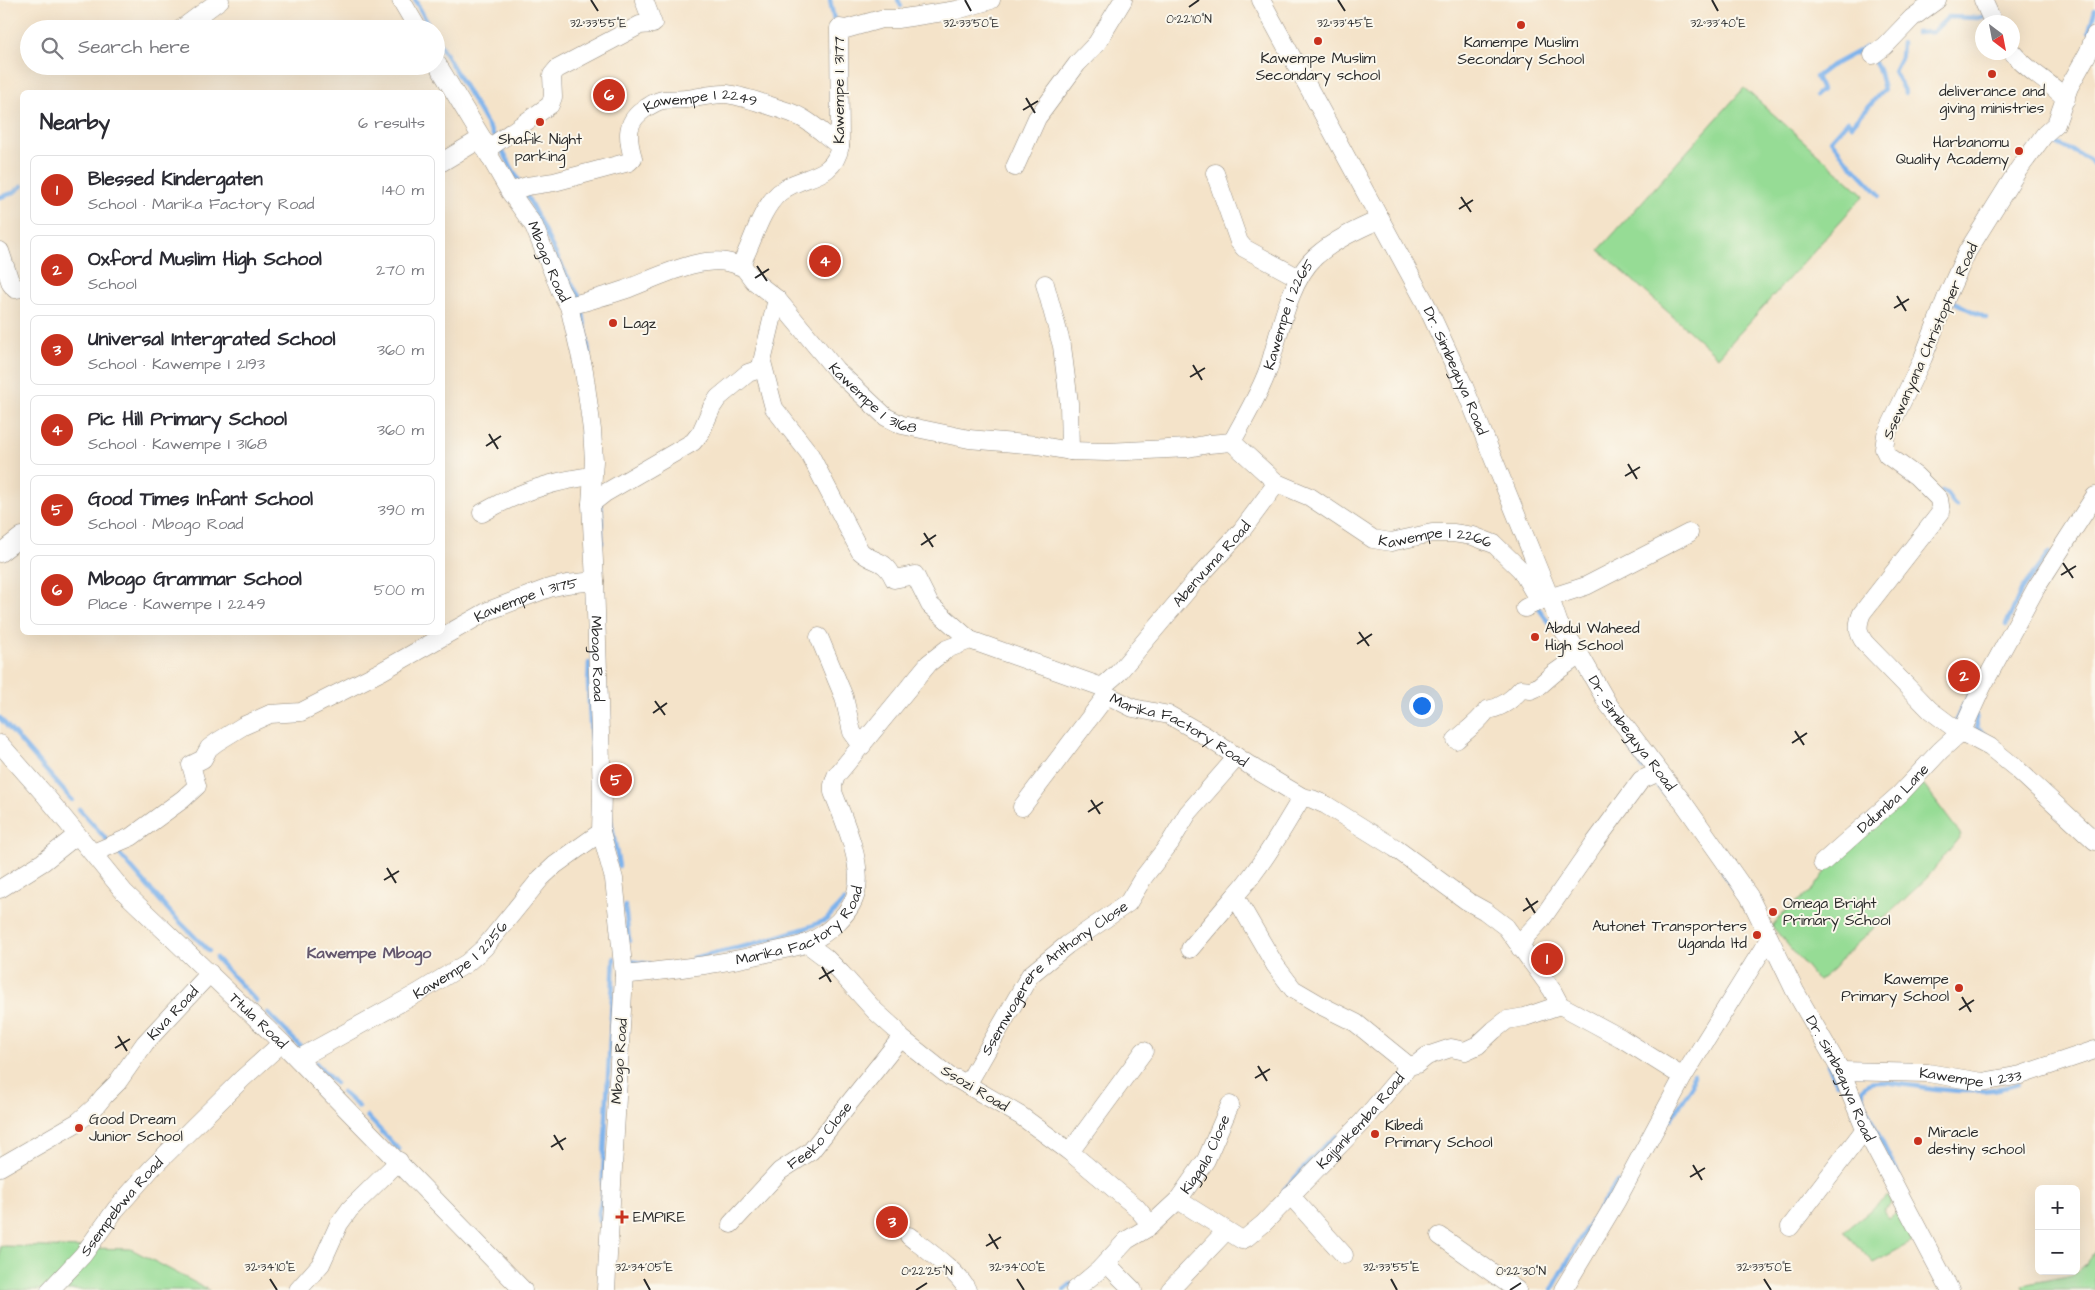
<!DOCTYPE html>
<meta charset="utf-8">
<style>
:root{--surface:#fff;--page:#f7f7f7;--text:#2b2b33;--muted:#7c7c81;--line:#e1e1e2;--accent:#c8321e}
body{margin:0;font-family:"Architects Daughter",sans-serif;background:var(--page);color:var(--text)}
.controls{position:absolute;right:15px;bottom:15px;display:grid;overflow:hidden;border-radius:8px;box-shadow:0 5px 20px #0002}
.controls button{width:45px;height:45px;display:grid;place-items:center;padding:0;border:0;border-bottom:1px solid var(--line);background:var(--surface);color:var(--text);font:25px sans-serif}
.compass{position:absolute;left:1975px;top:15px;width:45px;height:45px;border-radius:50%;background:var(--surface);box-shadow:0 5px 20px #0002;rotate:148deg}
.you{position:absolute;left:1421px;top:705px;width:18px;height:18px;margin:-12px;border:4px solid #fff;border-radius:50%;background:#1a73e8;box-shadow:0 0 0 8px #1a73e833}
.badge{display:grid;place-items:center;width:32px;height:32px;border-radius:50%;background:var(--accent);color:#fff;font-size:16px;font-weight:700}
.pin{position:absolute;translate:-50% -50%;border:2px solid #fff;box-shadow:0 1px 5px #0006}
.list{margin:0;padding:0;list-style:none}
h2{display:flex;justify-content:space-between;align-items:center;height:65px;margin:0;padding:0 20px;font-size:21px}
h2 small{font-size:16px;font-weight:400;color:var(--muted)}
.list li{display:grid;grid-template-columns:32px 1fr auto;gap:15px;align-items:center;box-sizing:border-box;height:70px;margin:0 10px 10px;padding:0 10px;border:1px solid var(--line);border-radius:8px}
.list b{display:block;font-size:19px;white-space:nowrap}
.list p{margin:0;font-size:16px;white-space:nowrap;color:var(--muted)}
.list em{font-size:16px;font-style:normal;color:var(--muted)}
.icon{flex:none;width:28px;height:28px;fill:none;stroke:currentColor;stroke-width:2;stroke-linecap:round;stroke-linejoin:round}
.map{position:relative;flex:none;width:2095px;height:1290px;overflow:hidden}
.search{position:absolute;background:var(--surface);box-shadow:0 5px 20px #0002;left:20px;top:20px;width:425px;height:55px;display:flex;align-items:center;gap:12px;box-sizing:border-box;padding:0 18px;border-radius:28px;color:var(--muted);font-size:19px}
.panel{position:absolute;background:var(--surface);box-shadow:0 5px 20px #0002;left:20px;top:90px;width:425px;height:545px;border-radius:8px}
.map>svg:first-child{display:block}
.green{fill:#96dc95;stroke:#608460}
.lines{fill:none;stroke-linecap:round;stroke-linejoin:round}
.stream{stroke:#7eb3ec;stroke-width:4.5}
.minor-casing{stroke:#90877a;stroke-width:19}
.minor{stroke:#fff;stroke-width:18}
.ticks{fill:none;stroke:#2b2b2b;stroke-width:2}
.poi-dot{fill:#c8321e;stroke:#fbf7ec;stroke-width:2}
.labels{text-anchor:middle;stroke-width:4;stroke-linejoin:round;paint-order:stroke}
.poi-label{font-size:15px;fill:#2b2b2b;stroke:#fbf7ec;text-anchor:start}
.street-label{font-size:15px;fill:#2b2b2b;stroke:#fbf7ec}
.neighbourhood-label{font-size:16px;font-weight:bold;fill:#64586e;stroke:#fbf7ec}
.ticks-label{font-size:12px;text-anchor:middle;fill:#2b2b2b;stroke:#fbf7ec;stroke-width:4;stroke-linejoin:round;paint-order:stroke}
</style>
<div class="map">
<svg width="2095" height="1290" viewBox="0 0 2095 1290">
<rect width="100%" height="100%" fill="#fbf7ec"/>
<filter id="ink" filterUnits="userSpaceOnUse"><feTurbulence type="fractalNoise" baseFrequency=".02" numOctaves="2"/><feDisplacementMap in="SourceGraphic" scale="10" xChannelSelector="R" yChannelSelector="G"/><feConvolveMatrix kernelMatrix="1 2 1 2 8 2 1 2 1" color-interpolation-filters="sRGB"/></filter>
<filter id="wash" filterUnits="userSpaceOnUse"><feTurbulence type="fractalNoise" baseFrequency=".0096" numOctaves="4" result="noise"/><feDisplacementMap in="SourceGraphic" scale="20" xChannelSelector="R" yChannelSelector="G"/><feGaussianBlur stdDeviation="1.12" result="paint"/><feColorMatrix in="noise" values="0 0 0 0 0 0 0 0 0 0 0 0 0 0 0 0 0 1.4 0 .05"/><feComposite in="paint" operator="in"/></filter>
<g filter="url(#wash)">
<rect width="100%" height="100%" fill="#f4e3c9"/>
<g class="green">
<polygon points="1744,88 1864,195 1718,357 1599,250"/>
<polygon points="1919,779 1961,835 1927,878 1845,955 1833,969 1818,981 1772,926 1784,912 1813,890 1835,859"/>
<polygon points="1888,1196 1892,1204 1883,1211 1889,1218 1897,1212 1912,1242 1873,1263 1844,1231"/>
<polygon points="0,1246 131,1249 209,1290 0,1290"/>
<polygon points="2095,1251 2095,1290 2024,1290 2022,1285 2073,1275 2086,1263"/>
</g>
<g class="lines">
<g class="stream">
<polyline points="415,0 431,29"/>
<polyline points="830,0 835,26"/>
<polyline points="898,0 901,6"/>
<polyline points="2089,31 2095,10"/>
<polyline points="1916,33 1933,32 1948,17 1978,18 1985,16"/>
<polyline points="436,38 495,138"/>
<polyline points="1902,43 1901,57 1894,71 1905,93"/>
<polyline points="1816,95 1822,90 1816,77 1829,67 1866,47 1879,70 1884,89 1852,125 1848,121 1831,140 1844,157 1880,195"/>
<polyline points="2047,143 2050,140 2089,159 2095,166"/>
<polyline points="499,145 521,184"/>
<path d="M524,191C544,226 558,265 581,299"/>
<polyline points="0,197 13,193 22,186"/>
<polyline points="1952,301 1986,318"/>
<polyline points="582,306 589,353"/>
<polyline points="582,421 585,473"/>
<polyline points="1942,491 1947,494 1956,506"/>
<polyline points="601,503 602,542"/>
<polyline points="1539,609 1553,628"/>
<polyline points="2006,625 2022,589 2049,553"/>
<polyline points="589,663 588,684 592,757"/>
<polyline points="1976,715 1977,728 1986,736"/>
<polyline points="0,718 72,800"/>
<polyline points="1956,719 1970,694"/>
<polyline points="1628,744 1643,768"/>
<polyline points="1655,783 1673,802"/>
<polyline points="79,809 107,840"/>
<polyline points="609,810 619,866"/>
<polyline points="115,849 172,914 209,951"/>
<polyline points="1723,873 1745,906"/>
<polyline points="625,906 629,941"/>
<polyline points="216,958 256,1001"/>
<polyline points="693,958 750,945 806,928 826,920 844,901"/>
<polyline points="630,961 649,964"/>
<polyline points="268,1013 305,1051"/>
<polyline points="316,1063 335,1083"/>
<polyline points="1828,1065 1837,1083"/>
<polyline points="342,1092 359,1107"/>
<polyline points="367,1116 399,1150"/>
<polyline points="1670,1120 1692,1087 1693,1074"/>
<path d="M1899,1176C1893,1163 1859,1101 1862,1090C1865,1081 1878,1082 1886,1082C1929,1088 1975,1098 2018,1084"/>
<polyline points="1283,1191 1320,1150 1337,1136"/>
<polyline points="599,1213 602,1197 614,958"/>
<polyline points="599,1216 599,1221"/>
<polyline points="1064,1290 1071,1284"/>
<polyline points="1552,1290 1582,1235 1617,1182"/>
</g>
</g>
</g>
<g filter="url(#ink)">
<g class="lines">
<g class="minor-casing">
<g id="minor">
<polyline points="401,0 418,29"/>
<path id="s1" d="M1261,0L1425,302L1463,384L1550,598L1559,624L1580,655L1608,704L1685,805L1749,896L1795,991L1841,1071L1865,1129L1950,1290"/>
<polyline points="1983,0 1993,22"/>
<polyline points="181,29 220,0"/>
<path d="M2095,35L2088,53L2069,87L2056,124L2045,134L2018,170L1967,252L1947,296L1923,358L1886,435L1884,449L1887,455L1916,476L1939,499L1941,512L1862,613C1857,625 1857,633 1865,643L1930,710L1954,728L1990,747L2017,769L2095,841"/>
<path d="M2012,52C2027,71 2049,81 2066,99"/>
<polyline points="1873,55 1885,46 1912,18 1937,0"/>
<path id="s2" d="M436,62L482,138L486,150L510,192L534,226L560,290L569,306L584,371L592,430L594,461L591,504L595,581L602,793L601,832L614,879L624,975L606,1290"/>
<polyline points="486,150 550,105 553,97 552,75 557,69 640,25 653,24 644,0"/>
<polyline points="442,162 482,138"/>
<polyline points="1015,167 1037,118 1077,64 1097,43 1123,0"/>
<polyline points="1215,173 1239,242 1244,248 1299,278"/>
<path id="s3" d="M510,192L527,186L554,182L629,162L633,158C627,137 625,121 646,108C651,105 656,101 663,100C670,99 678,100 686,99C699,98 713,93 727,94C747,97 767,105 786,111C807,117 823,134 840,146"/>
<polyline points="0,251 11,284 15,289 22,288"/>
<path d="M741,264C753,242 760,210 779,193C802,173 833,182 840,146L839,28L846,29L881,19H897L957,10L991,0"/>
<polyline points="1045,284 1062,346 1069,403 1070,451"/>
<path d="M777,299L762,362L774,408L809,453L860,551C875,565 884,557 894,579L915,575L930,605L970,640"/>
<path id="s4" d="M569,306C587,301 606,296 624,290C655,279 707,250 739,266L741,264L754,281L777,299L836,370L886,417L902,425L969,439L1037,445L1070,451L1107,452L1188,448L1209,444L1232,442"/>
<path id="s5" d="M1232,442C1244,419 1259,395 1268,370C1279,337 1288,282 1315,257C1334,240 1358,229 1381,219"/>
<path id="s6" d="M1277,483L1310,497L1373,539L1391,542L1432,533H1453L1473,536L1494,544L1521,570L1539,601L1586,586L1689,533"/>
<polyline points="591,504 605,493 693,442 701,432 712,407 718,398 748,373 763,368"/>
<path d="M482,513C516,493 552,481 592,476"/>
<polyline points="0,553 22,536"/>
<polyline points="1525,608 1539,601"/>
<polyline points="819,637 844,697 852,732 862,746"/>
<path id="s7" d="M1102,687L1118,673L1197,579L1242,530L1277,483L1232,442"/>
<path d="M1456,740C1466,731 1480,721 1487,710C1501,708 1512,700 1521,689L1531,690L1538,687L1553,674L1580,655"/>
<path id="s8" d="M0,744L45,795L124,892L282,1043L523,1290"/>
<path d="M1302,797C1281,832 1262,866 1235,896L1275,965L1293,989L1322,1006L1356,1023L1409,1066"/>
<polyline points="1022,807 1107,695"/>
<path id="s9" d="M93,853L131,837L183,799L197,786L191,765L203,759L209,748L217,742L243,726L270,714L301,712L382,671L488,611L549,588L567,584L595,581"/>
<path id="s10" d="M1822,863L1900,794L1940,751L1962,731L1982,687L2036,588L2095,496"/>
<polyline points="0,889 43,862 77,835"/>
<polyline points="806,943 826,958 841,973 875,1011 895,1029 901,1038 950,1077 957,1079 1021,1116 1070,1152 1136,1207 1146,1219 1149,1227"/>
<polyline points="1520,948 1526,936 1541,920 1593,845 1641,780 1659,772"/>
<polyline points="1190,949 1235,896"/>
<path id="s11" d="M624,975C675,969 726,964 775,951C785,949 796,947 805,944C827,935 854,912 857,888C862,860 843,818 833,792V785L836,776L929,663L947,649L970,640L1102,687L1107,695L1133,708L1169,715L1204,735L1255,769L1302,797L1312,799L1326,805L1395,848L1467,901L1485,911L1506,927L1552,990L1560,1005L1621,1038L1683,1077"/>
<path id="s12" d="M298,1059L418,993L467,963L484,948L541,878L555,865L601,832"/>
<path id="s13" d="M1841,1071L1928,1073L1982,1082L2021,1075L2095,1050"/>
<path id="s14" d="M967,1085L1030,975L1067,945L1128,903L1143,878L1170,843L1188,813L1237,757"/>
<polyline points="1070,1152 1144,1051"/>
<path id="s15" d="M0,1167L78,1122L95,1107L104,1096L117,1083L145,1043L210,973"/>
<polyline points="1290,1195 1344,1255"/>
<path id="s16" d="M1178,1200L1242,1240L1246,1238L1263,1224L1362,1122L1409,1066L1417,1064L1427,1056L1451,1048L1465,1051L1478,1045L1494,1030L1507,1020L1525,1017L1560,1005"/>
<path id="s17" d="M731,1224L780,1171L811,1151L901,1038"/>
<polyline points="1790,1227 1865,1129"/>
<path d="M909,1236C924,1248 960,1273 967,1290"/>
<polyline points="1440,1236 1517,1290"/>
<polyline points="1106,1263 1133,1290"/>
<path id="s18" d="M50,1290L83,1255L116,1209L151,1169L242,1079L282,1043"/>
<polyline points="298,1290 321,1264 339,1224 350,1209 399,1161"/>
<path id="s19" d="M1075,1290L1099,1270L1127,1240L1149,1227L1178,1200L1206,1160L1230,1105"/>
<polyline points="1170,1290 1226,1231"/>
<polyline points="1563,1290 1617,1200 1683,1077 1769,939"/>
</g>
</g>
<use href="#minor" class="minor"/>
</g>
</g>
<path class="ticks" d="M591,0L598,11M965,0L971,11M1338,0L1345,11M1712,0L1718,11M1189,7L1199,0M1026,98L1035,113M1023,110L1038,101M1461,197L1471,212M1459,209L1473,200M757,266L767,281M755,278L769,269M1897,296L1906,311M1894,308L1909,299M1193,365L1202,380M1190,377L1205,368M489,434L498,449M486,446L501,436M1628,464L1637,479M1625,476L1640,467M924,533L933,547M921,545L936,535M2063,563L2073,578M2061,575L2076,566M1359,632L1369,646M1357,644L1372,634M655,701L665,715M653,713L667,703M1795,731L1804,745M1792,743L1807,733M1091,800L1100,814M1088,812L1103,802M387,868L396,883M384,880L399,871M1526,898L1535,913M1523,911L1538,901M822,967L831,982M819,979L834,970M1962,997L1971,1012M1959,1010L1974,1000M118,1036L127,1051M115,1048L130,1039M1258,1066L1267,1081M1255,1078L1270,1069M554,1135L563,1150M551,1147L566,1138M1693,1165L1702,1180M1690,1177L1705,1168M989,1234L998,1249M986,1246L1001,1237M270,1279L277,1290M644,1279L650,1290M1017,1279L1024,1290M1391,1279L1397,1290M1764,1279L1771,1290M916,1290L927,1283M1510,1290L1521,1283"/>
<g class="poi-dot">
<circle cx="1521" cy="25" r="5"/>
<circle cx="1318" cy="41" r="5"/>
<circle cx="1992" cy="74" r="5"/>
<circle cx="540" cy="122" r="5"/>
<circle cx="2019" cy="151" r="5"/>
<circle cx="613" cy="323" r="5"/>
<circle cx="1535" cy="637" r="5"/>
<circle cx="1773" cy="912" r="5"/>
<circle cx="1757" cy="935" r="5"/>
<circle cx="1959" cy="988" r="5"/>
<circle cx="79" cy="1128" r="5"/>
<circle cx="1375" cy="1134" r="5"/>
<circle cx="1918" cy="1141" r="5"/>
<path d="M619.5 1209.5h5v5h5v5h-5v5h-5v-5h-5v-5h5z"/>
</g>
<g class="labels">
<g class="poi-label">
<text x="1521" y="47" text-anchor="middle">Kamempe Muslim<tspan x="1521" dy="17">Secondary School</tspan></text>
<text x="1318" y="63" text-anchor="middle">Kawempe Muslim<tspan x="1318" dy="17">Secondary school</tspan></text>
<text x="1992" y="96" text-anchor="middle">deliverance and<tspan x="1992" dy="17">giving ministries</tspan></text>
<text x="540" y="144" text-anchor="middle">Shafik Night<tspan x="540" dy="17">parking</tspan></text>
<text x="2009" y="147" text-anchor="end">Harbanomu<tspan x="2009" dy="17">Quality Academy</tspan></text>
<text x="623" y="328">Lagz</text>
<text x="1545" y="633">Abdul Waheed<tspan x="1545" dy="17">High School</tspan></text>
<text x="1783" y="908">Omega Bright<tspan x="1783" dy="17">Primary School</tspan></text>
<text x="1747" y="931" text-anchor="end">Autonet Transporters<tspan x="1747" dy="17">Uganda ltd</tspan></text>
<text x="1949" y="984" text-anchor="end">Kawempe<tspan x="1949" dy="17">Primary School</tspan></text>
<text x="89" y="1124">Good Dream<tspan x="89" dy="17">Junior School</tspan></text>
<text x="1385" y="1130">Kibedi<tspan x="1385" dy="17">Primary School</tspan></text>
<text x="1928" y="1137">Miracle<tspan x="1928" dy="17">destiny school</tspan></text>
<text x="633" y="1222">EMPIRE</text>
</g>
<g class="street-label">
<text transform="translate(839 90) rotate(-90)" y="5">Kawempe I 3177</text>
<text dy="5" stroke="none"><textPath href="#s3" startOffset="242">Kawempe I 2249</textPath></text>
<text dy="5" stroke="none"><textPath href="#s2" startOffset="230">Mbogo Road</textPath></text>
<text dy="5" stroke="none"><textPath href="#s5" startOffset="140">Kawempe I 2265</textPath></text>
<text transform="translate(1930 341) rotate(-66)" y="5">Ssewanyana Christopher Road</text>
<text dy="5" stroke="none"><textPath href="#s1" startOffset="419">Dr. Simbeguya Road</textPath></text>
<text dy="5" stroke="none"><textPath href="#s4" startOffset="371">Kawempe I 3168</textPath></text>
<text dy="5" stroke="none"><textPath href="#s6" startOffset="175">Kawempe I 2266</textPath></text>
<text dy="5" stroke="none"><textPath href="#s7" startOffset="165">Abenvuma Road</textPath></text>
<text dy="5" stroke="none"><textPath href="#s9" startOffset="526">Kawempe I 3175</textPath></text>
<text dy="5" stroke="none"><textPath href="#s2" startOffset="634">Mbogo Road</textPath></text>
<text dy="5" stroke="none"><textPath href="#s11" startOffset="804">Marika Factory Road</textPath></text>
<text dy="5" stroke="none"><textPath href="#s1" startOffset="824">Dr. Simbeguya Road</textPath></text>
<text dy="5" stroke="none"><textPath href="#s10" startOffset="96">Ddumba Lane</textPath></text>
<text dy="5" stroke="none"><textPath href="#s11" startOffset="189">Marika Factory Road</textPath></text>
<text dy="5" stroke="none"><textPath href="#s12" startOffset="191">Kawempe I 2256</textPath></text>
<text dy="5" stroke="none"><textPath href="#s14" startOffset="141">Ssemwogerere Anthony Close</textPath></text>
<text dy="5" stroke="none"><textPath href="#s15" startOffset="235">Kiva Road</textPath></text>
<text dy="5" stroke="none"><textPath href="#s8" startOffset="379">Ttula Road</textPath></text>
<text transform="translate(619 1061) rotate(-86)" y="5">Mbogo Road</text>
<text dy="5" stroke="none"><textPath href="#s13" startOffset="130">Kawempe I 233</textPath></text>
<text dy="5" stroke="none"><textPath href="#s1" startOffset="1229">Dr. Simbeguya Road</textPath></text>
<text transform="translate(975 1088) rotate(31)" y="5">Ssozi Road</text>
<text dy="5" stroke="none"><textPath href="#s16" startOffset="244">Kajjankemba Road</textPath></text>
<text dy="5" stroke="none"><textPath href="#s17" startOffset="126">Feeko Close</textPath></text>
<text dy="5" stroke="none"><textPath href="#s19" startOffset="191">Kiggala Close</textPath></text>
<text dy="5" stroke="none"><textPath href="#s18" startOffset="110">Ssempebwa Road</textPath></text>
</g>
<g class="neighbourhood-label">
<text x="369" y="958">Kawempe Mbogo</text>
</g>
</g>
<g class="ticks-label">
<text x="1189" y="23">0°22'10"N</text>
<text x="1345" y="27">32°33'45"E</text>
<text x="1718" y="27">32°33'40"E</text>
<text x="598" y="27">32°33'55"E</text>
<text x="971" y="27">32°33'50"E</text>
<text x="270" y="1271">32°34'10"E</text>
<text x="644" y="1271">32°34'05"E</text>
<text x="1017" y="1271">32°34'00"E</text>
<text x="1391" y="1271">32°33'55"E</text>
<text x="1764" y="1271">32°33'50"E</text>
<text x="927" y="1275">0°22'25"N</text>
<text x="1521" y="1275">0°22'30"N</text>
</g>
</svg>
<div class="controls">
<button>+</button>
<button>−</button>
</div>
<svg class="compass" viewBox="-18 -18 36 36"><path d="M0-13l5 13h-10z" fill="#e53935"/><path d="M0 13l5-13h-10z" fill="#7c7c81"/></svg>
<div class="you"></div>
<div class="pin badge" style="left:1547px;top:959px">1</div>
<div class="pin badge" style="left:1964px;top:676px">2</div>
<div class="pin badge" style="left:892px;top:1222px">3</div>
<div class="pin badge" style="left:825px;top:261px">4</div>
<div class="pin badge" style="left:616px;top:780px">5</div>
<div class="pin badge" style="left:609px;top:95px">6</div>
<div class="search"><svg class="icon" aria-label="search" viewBox="0 0 24 24"><circle cx="10" cy="10" r="6"/><path d="M15 15l6 6"/></svg>Search here</div>
<section class="panel">
<h2>Nearby<small>6 results</small></h2>
<ul class="list">
<li><span class="badge">1</span><div><b>Blessed Kindergaten</b><p>School · Marika Factory Road</p></div><em>140 m</em></li>
<li><span class="badge">2</span><div><b>Oxford Muslim High School</b><p>School</p></div><em>270 m</em></li>
<li><span class="badge">3</span><div><b>Universal Intergrated School</b><p>School · Kawempe I 2193</p></div><em>360 m</em></li>
<li><span class="badge">4</span><div><b>Pic Hill Primary School</b><p>School · Kawempe I 3168</p></div><em>360 m</em></li>
<li><span class="badge">5</span><div><b>Good Times Infant School</b><p>School · Mbogo Road</p></div><em>390 m</em></li>
<li><span class="badge">6</span><div><b>Mbogo Grammar School</b><p>Place · Kawempe I 2249</p></div><em>500 m</em></li>
</ul>
</section>
</div>
